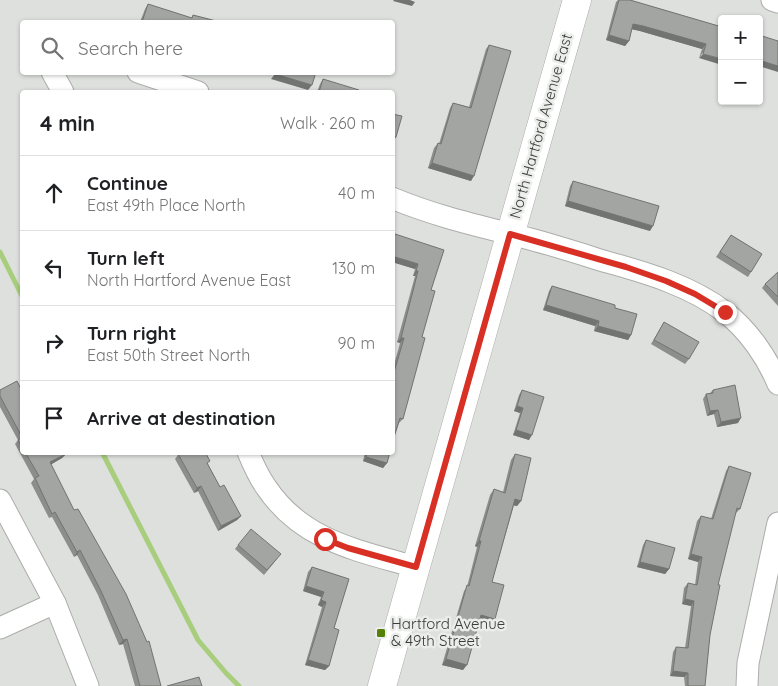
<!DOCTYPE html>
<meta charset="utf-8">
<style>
:root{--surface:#fff;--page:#f6f6f6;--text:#202124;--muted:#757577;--line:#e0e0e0}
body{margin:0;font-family:Quicksand,sans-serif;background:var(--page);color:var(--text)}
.controls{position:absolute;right:15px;top:15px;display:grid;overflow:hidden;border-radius:5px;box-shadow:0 1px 4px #0004}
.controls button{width:45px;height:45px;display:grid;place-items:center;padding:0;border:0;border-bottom:1px solid var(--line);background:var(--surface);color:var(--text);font:25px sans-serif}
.stop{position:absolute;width:15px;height:15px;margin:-11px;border:4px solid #d93025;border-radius:50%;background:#fff}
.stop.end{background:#d93025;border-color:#fff;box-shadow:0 1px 5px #0008}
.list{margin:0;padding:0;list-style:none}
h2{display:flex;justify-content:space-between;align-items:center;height:65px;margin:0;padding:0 20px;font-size:21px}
h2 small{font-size:16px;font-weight:400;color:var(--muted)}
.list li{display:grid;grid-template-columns:32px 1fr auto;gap:15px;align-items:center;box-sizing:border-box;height:75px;padding:0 20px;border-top:1px solid var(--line)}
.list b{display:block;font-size:19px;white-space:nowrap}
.list p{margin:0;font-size:16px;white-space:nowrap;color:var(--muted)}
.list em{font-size:16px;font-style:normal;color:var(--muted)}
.icon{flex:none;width:28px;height:28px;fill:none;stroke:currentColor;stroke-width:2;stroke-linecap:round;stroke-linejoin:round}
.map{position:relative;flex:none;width:778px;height:686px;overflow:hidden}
.search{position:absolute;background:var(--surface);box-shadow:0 1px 4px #0004;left:20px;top:20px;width:375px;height:55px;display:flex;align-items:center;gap:12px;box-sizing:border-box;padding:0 18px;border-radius:5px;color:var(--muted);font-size:19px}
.panel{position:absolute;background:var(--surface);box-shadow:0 1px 4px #0004;left:20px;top:90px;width:375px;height:365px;border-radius:5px}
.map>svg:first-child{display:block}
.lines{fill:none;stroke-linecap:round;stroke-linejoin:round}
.stream{stroke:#a8ce7d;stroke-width:5}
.street-casing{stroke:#adaeab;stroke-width:23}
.secondary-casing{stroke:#adaeab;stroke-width:29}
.street{stroke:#fff;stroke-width:21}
.secondary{stroke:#fff;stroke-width:28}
.wall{fill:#8c8e8b}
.shaded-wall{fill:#727471}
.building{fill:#a3a5a2;stroke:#727471}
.route{stroke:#d93025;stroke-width:6}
.poi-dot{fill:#568108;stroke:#ebedea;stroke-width:2}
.labels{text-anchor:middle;stroke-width:5;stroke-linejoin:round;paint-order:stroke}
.street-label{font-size:15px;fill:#393a39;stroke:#ebedea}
.poi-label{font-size:15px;fill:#393a39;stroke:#ebedea;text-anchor:start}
</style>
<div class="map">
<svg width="778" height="686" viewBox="0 0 778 686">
<rect width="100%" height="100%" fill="#dee0dd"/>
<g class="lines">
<g class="stream">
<polyline points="0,252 22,296"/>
<polyline points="102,452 198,640 226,673 239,686"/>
</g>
<g class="street-casing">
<g id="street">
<polyline points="772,0 778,2"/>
<polyline points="52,72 63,92"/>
<polyline points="138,72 198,92"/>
<path d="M392,198C437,217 484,227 530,239C556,246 581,254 607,262C647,273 691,286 725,312C748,330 767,357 778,384"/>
<path d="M248,452C253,464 258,476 266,487C302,541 357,550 415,567"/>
<polyline points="0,500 55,603 88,686"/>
<polyline points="0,628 55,603"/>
<polyline points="747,686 748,663 778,523"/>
</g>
</g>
<g class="secondary-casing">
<polyline id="secondary" points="382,686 577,0"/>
</g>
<use href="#street" class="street"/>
<use href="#secondary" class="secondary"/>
</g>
<g class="wall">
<polygon points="618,0 630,0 722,27 699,58 702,49 640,31 632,29 629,41 625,46 606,40 616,2"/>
<polygon points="148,4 191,18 193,15 220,22 140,22 145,9"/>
<polygon points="489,45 471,181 428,168 434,148 438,143 439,144 450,108 453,103 469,107 486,49"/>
<polygon points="323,79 358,92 317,92 320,84"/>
<polygon points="573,181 650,231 565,206 570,186"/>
<polygon points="731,235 762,254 748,277 716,257"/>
<polygon points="444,250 431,290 422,337 403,419 399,423 392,443 392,372 400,343 397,342 415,276 413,276 415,269 392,262"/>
<polygon points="778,272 778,306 762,288 765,284"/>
<polygon points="552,286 615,308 631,335 628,340 594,331 595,326 543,310 549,291"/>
<polygon points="664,322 689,359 685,364 651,344"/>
<polygon points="0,390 22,391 22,452 65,452 66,454 62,458 51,464 161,686 135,686 123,644 119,645 98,595 77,555 74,557 52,517 49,518 31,483 34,479 15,444 18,440 0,407"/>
<polygon points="522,390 529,440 513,435 520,413 514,411 519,395"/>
<polygon points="713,390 738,423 717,427 714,414 707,416 703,399 706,394 710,393"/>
<polygon points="176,452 205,452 208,464 220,487 241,516 237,520 218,531 198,491 194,493 175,459 178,455"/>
<polygon points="365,452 390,452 387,463 383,468 363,461"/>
<polygon points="515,454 521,501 517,506 514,505 492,582 495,619 492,624 479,621 463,670 442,665 464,591 467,587 477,547 475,546 490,495 494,489 503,492 511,460"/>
<polygon points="729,466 740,509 736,513 735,513 718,585 710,635 705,686 685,686 684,677 670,676 673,652 676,647 685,648 691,606 682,604 684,588 688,583 695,585 698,562 688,559 697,521 701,516 711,519 726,471"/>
<polygon points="646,540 669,569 665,574 637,567 643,545"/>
<polygon points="238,545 277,559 264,575 235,549"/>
<polygon points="312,567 349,579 334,628 329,666 325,670 305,665 322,607 318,605 321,597 303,591 308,572"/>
</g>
<g class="shaded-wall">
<polygon points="394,0 410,0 415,2 412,6 393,1"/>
<polygon points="633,24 643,26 706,44 702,49 640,31 630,29"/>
<polygon points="609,35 629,41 625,46 606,40"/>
<polygon points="703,54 722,59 722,65 699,58"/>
<polygon points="759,60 778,66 778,72 759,66"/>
<polygon points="275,74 312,85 308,90 271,79"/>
<polygon points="392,136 396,137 393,142 392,142"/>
<polygon points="432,163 474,176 471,181 428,168"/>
<polygon points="568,201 653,226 650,231 565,206"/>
<polygon points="392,256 418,264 415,269 392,262"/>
<polygon points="416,271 418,271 415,276 413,276"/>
<polygon points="546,305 599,321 595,326 543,310"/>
<polygon points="598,326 631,335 628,340 594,331"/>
<polygon points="401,338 404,338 400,343 397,342"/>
<polygon points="517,406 523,408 520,413 514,411"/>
<polygon points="718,410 714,414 707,416 710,411"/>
<polygon points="741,418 738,423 717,427 721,422"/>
<polygon points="516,430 532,435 529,440 513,435"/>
<polygon points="66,454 62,458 47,467 50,462"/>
<polygon points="366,457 387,463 383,468 363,461"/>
<polygon points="201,486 198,491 194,493 197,488"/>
<polygon points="515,499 521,501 517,506 511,505"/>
<polygon points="241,516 237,520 218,531 221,526"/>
<polygon points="479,541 481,541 477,547 475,546"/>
<polygon points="80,550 77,555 74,557 77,552"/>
<polygon points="691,554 702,557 698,562 688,559"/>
<polygon points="640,562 669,569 665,574 637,567"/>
<polygon points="306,586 324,592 321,597 303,591"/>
<polygon points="685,599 694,601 691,606 682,604"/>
<polygon points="321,600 326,602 322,607 318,605"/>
<polygon points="481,615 495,619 492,624 477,620"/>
<polygon points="127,639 123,644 119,645 123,640"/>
<polygon points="446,659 467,665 463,670 442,665"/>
<polygon points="308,660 329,666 325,670 305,665"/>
<polygon points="673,671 688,673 684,677 670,676"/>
</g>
<g class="building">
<polygon points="619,0 630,0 722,27 721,36 722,36 722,59 703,54 706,44 643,26 633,24 629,41 609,35"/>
<polygon points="148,4 192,18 193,15 220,22 142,22"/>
<polygon points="759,35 778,41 778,66 759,60"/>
<polygon points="489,45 511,51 474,176 432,163 438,143 441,144 453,103 471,108"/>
<polygon points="275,72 316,72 312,85 275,74"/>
<polygon points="323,79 359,90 358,92 319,92"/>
<polygon points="392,114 402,116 396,137 392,136"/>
<polygon points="573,181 659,206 653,226 568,201"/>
<polygon points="392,233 444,250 431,290 435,291 422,337 425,338 403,419 400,418 392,443 392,379 404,338 401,338 418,271 416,271 418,264 392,256"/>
<polygon points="731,235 762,254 751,272 720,252"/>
<polygon points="778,272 778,297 765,284"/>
<polygon points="552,286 615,305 615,308 637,314 631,335 598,326 599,321 546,305"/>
<polygon points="664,322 699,342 689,359 654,340"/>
<polygon points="17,381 22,391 22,447 18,440 22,437 0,396 0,390"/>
<polygon points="735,385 741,418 721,422 718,410 710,411 706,394 713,393 713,390"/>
<polygon points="522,390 544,397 532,435 516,430 523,408 517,406"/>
<polygon points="25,452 65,452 66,454 50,462 74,510 78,509 126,594 147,642 149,641 161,686 140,686 127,639 123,640 101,591 80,550 77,552 55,512 52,514 35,478 39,476"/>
<polygon points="182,452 205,452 210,461 207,463 220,487 224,485 241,516 221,526 201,486 197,488 178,454"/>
<polygon points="367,452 390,452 387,463 366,457"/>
<polygon points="515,454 531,458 521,501 515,499 492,582 504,585 495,619 481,615 467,665 446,659 467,585 469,586 481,541 479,541 494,489 505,493"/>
<polygon points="729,466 751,473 740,509 737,508 718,585 720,585 710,635 705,686 688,686 688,673 673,671 676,647 688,648 694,601 685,599 688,583 697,585 702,557 691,554 701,516 713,519"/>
<polygon points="251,529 281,554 267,570 238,545"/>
<polygon points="646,540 675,548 669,569 640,562"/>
<polygon points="312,567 349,579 334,628 339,630 329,666 308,660 326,602 321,600 324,592 306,586"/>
<polygon points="199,677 202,686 167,686"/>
</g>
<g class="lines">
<polyline class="route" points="325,539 348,548 416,567 510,234 626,267 666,281 695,294 725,312"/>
</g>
<rect class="poi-dot" x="376" y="628" width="10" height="10" rx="2.5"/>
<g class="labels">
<g class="street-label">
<text transform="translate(541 126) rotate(-74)" y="5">North Hartford Avenue East</text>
</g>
<g class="poi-label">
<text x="391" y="629">Hartford Avenue<tspan x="391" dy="17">&amp; 49th Street</tspan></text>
</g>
</g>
</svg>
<div class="controls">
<button>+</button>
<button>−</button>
</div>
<div class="stop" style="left:325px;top:539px"></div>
<div class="stop end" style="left:725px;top:312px"></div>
<div class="search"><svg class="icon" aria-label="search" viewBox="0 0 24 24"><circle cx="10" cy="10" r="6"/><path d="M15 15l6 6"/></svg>Search here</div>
<section class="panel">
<h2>4 min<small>Walk · 260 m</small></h2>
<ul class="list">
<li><svg class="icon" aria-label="ahead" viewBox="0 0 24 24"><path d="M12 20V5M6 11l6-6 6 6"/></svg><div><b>Continue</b><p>East 49th Place North</p></div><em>40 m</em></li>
<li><svg class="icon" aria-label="left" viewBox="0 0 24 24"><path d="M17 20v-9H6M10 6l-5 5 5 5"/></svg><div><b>Turn left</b><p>North Hartford Avenue East</p></div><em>130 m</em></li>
<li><svg class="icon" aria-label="right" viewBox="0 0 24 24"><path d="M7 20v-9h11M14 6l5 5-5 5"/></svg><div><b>Turn right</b><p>East 50th Street North</p></div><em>90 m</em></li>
<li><svg class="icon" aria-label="arrive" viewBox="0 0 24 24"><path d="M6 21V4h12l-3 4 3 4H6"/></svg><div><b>Arrive at destination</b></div></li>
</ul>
</section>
</div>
